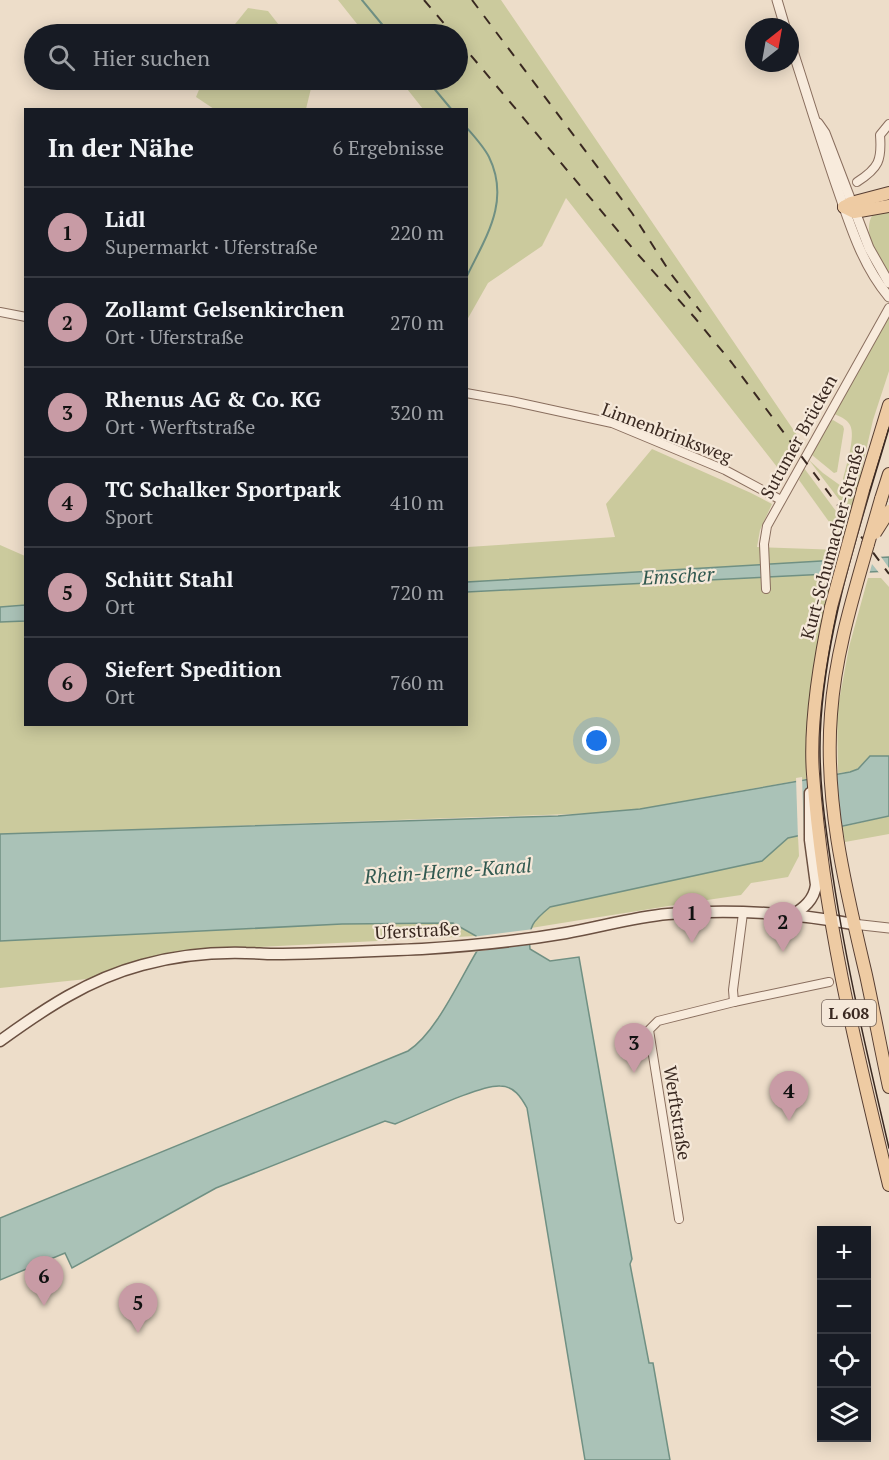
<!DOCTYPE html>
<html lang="de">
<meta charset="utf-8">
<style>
:root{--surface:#171b24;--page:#20242c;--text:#f1f3f6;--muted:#9ea1a6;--line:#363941;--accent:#c89ba5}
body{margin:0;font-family:"PT Serif",serif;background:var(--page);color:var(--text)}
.controls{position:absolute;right:18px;bottom:18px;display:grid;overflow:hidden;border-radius:0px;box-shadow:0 3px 15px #0003}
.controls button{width:54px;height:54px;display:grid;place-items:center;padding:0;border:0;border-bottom:2px solid var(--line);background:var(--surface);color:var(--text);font:30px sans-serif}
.compass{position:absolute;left:745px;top:18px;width:54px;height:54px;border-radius:50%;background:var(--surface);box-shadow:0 3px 15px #0003;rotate:31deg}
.you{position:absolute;left:597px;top:741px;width:21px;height:21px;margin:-15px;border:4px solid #fff;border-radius:50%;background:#1a73e8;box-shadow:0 0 0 9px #1a73e833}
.badge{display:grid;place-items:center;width:39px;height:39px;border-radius:50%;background:var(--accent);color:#111;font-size:20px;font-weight:700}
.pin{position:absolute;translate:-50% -50px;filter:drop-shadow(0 2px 3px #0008)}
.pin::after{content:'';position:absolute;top:32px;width:21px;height:18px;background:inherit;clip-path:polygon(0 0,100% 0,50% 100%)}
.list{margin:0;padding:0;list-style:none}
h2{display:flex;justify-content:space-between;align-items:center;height:78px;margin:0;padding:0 24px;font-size:26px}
h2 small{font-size:20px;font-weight:400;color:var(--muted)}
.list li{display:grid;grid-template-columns:39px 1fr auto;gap:18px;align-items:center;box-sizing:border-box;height:90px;padding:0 24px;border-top:2px solid var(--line)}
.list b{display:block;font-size:22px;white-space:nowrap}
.list p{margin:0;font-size:20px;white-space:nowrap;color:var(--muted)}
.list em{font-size:20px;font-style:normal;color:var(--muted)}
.icon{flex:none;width:33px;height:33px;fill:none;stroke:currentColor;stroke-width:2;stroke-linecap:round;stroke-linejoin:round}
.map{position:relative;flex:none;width:889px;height:1460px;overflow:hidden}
.search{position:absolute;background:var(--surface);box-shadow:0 3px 15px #0003;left:24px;top:24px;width:444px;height:66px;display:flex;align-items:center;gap:15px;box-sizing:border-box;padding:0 21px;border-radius:33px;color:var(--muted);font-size:22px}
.panel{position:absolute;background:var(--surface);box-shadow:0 3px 15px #0003;left:24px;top:108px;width:444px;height:618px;border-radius:0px}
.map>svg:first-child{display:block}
.green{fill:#cbca9d}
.water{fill:#aac2b7;stroke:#709083;stroke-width:1.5}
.pier{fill:#edddc9}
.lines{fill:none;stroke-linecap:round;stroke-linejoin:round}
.stream{stroke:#709083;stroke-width:2}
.minor-casing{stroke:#896e5e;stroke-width:10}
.tertiary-casing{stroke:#896e5e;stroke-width:11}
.secondary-casing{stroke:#6b5041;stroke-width:13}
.primary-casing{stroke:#573e32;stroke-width:14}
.minor{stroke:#f8ebdc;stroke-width:8}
.tertiary{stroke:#f8ebdc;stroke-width:9}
.secondary{stroke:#f8ebdc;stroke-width:10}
.primary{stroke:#eecba3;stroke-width:12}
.tram{stroke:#3a2921;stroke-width:1.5}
.rail{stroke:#3a2921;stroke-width:2;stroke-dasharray:10 10;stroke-linecap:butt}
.primary-bridge-casing{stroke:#573e32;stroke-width:14;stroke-linecap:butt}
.primary-bridge{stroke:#eecba3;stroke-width:12}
.labels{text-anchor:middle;stroke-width:4.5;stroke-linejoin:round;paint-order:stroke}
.shield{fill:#f5e8d9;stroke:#726258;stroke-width:1.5}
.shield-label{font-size:16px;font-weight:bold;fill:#3a2921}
.street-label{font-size:18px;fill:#3a2921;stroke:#f5e8d9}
.water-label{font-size:20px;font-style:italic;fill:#315950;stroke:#f5e8d9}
</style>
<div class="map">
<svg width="889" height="1460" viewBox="0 0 889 1460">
<rect width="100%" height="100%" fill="#edddc9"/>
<g class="green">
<polygon points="338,0 501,0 801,441 781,472 566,198 542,246 488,283 467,320 466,110 423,109 400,80 458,80 458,34 365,34"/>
<polygon points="248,8 268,11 286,34 227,34"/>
<polygon points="203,80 313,80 306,109 214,109 196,97"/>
<path d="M889,211V274C878,256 861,233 873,214Z"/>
<path d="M889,315V371L873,420L857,490L845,482L843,479C846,467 856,436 850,425C847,419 839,416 834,414Z"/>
<polygon points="833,420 843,426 844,429 837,472 834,473 812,455 830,421"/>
<polygon points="652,449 751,493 772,504 760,530 757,547 841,550 813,688 806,779 640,809 599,813 0,834 0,545 25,556 26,724 466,724 467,542 468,547 615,537 606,504"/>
<polygon points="809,460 823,473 855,496 850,514"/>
<polygon points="804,468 847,526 844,538 840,537 799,480"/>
<polygon points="868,578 881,578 889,587 889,756 870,756 855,771 838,773 837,712 849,647"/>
<polygon points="889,816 889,834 845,842 842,827"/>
<path d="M798,836L799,856L788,877L751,883L741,895C671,905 601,917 531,928L534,920L550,907L762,861L788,838Z"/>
<polygon points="453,923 476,936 199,950 139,960 87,979 0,988 0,941 342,924"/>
</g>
<g class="water">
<polygon points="889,557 889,571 467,592 467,582"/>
<polygon points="25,605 25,621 0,622 0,607"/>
<path d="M870,756H889V816L788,838L762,861L550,907C533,921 528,926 530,949L550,961L579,957L632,1259L630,1264L649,1363H653L670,1460H585L527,1108C521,1097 514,1086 500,1086C479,1085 418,1115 395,1124L385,1121L216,1188L72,1268L65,1253L0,1280V1218L408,1051C436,1033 459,981 477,951L476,936L453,923L342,924L0,941V834L558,816L640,809L850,772L858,769Z"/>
</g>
<g class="pier">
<polygon points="879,554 889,568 889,574 880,574 872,564 869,575 833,576 839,557"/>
<polygon points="836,770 842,830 807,837 807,775"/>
<polygon points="802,777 804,838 798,839 796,778"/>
<polygon points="534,929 532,935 533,944 473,952 472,937"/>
</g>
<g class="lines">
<g class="stream">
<polyline points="362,0 390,34"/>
<polyline points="427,80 452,110"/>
<path d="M466,127C474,136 484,147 489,157C511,202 485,238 466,278"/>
</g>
<g class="minor-casing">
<g id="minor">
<path d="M857,182C879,168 882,160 880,135L889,124"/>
<polyline points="0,312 26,317"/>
<polyline points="466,393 511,401 612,423 725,470 781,500"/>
<polyline points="766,589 764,544 767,526 889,308"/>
<polyline points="734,1002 733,990 743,913"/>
<polyline points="679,1219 649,1030 658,1021 734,1002 829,982"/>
</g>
</g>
<g class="tertiary-casing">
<g id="tertiary">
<polyline points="777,0 785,27"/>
<path d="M790,42C806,91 821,141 838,190C851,228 863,266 889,297"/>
<polyline points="818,123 825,133 869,248 889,283"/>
<polyline points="853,924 889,928"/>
</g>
</g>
<g class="secondary-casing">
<g id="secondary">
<path d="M791,916C804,908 814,900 816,885L810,840V793"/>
<path d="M0,1041C44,1009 89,979 142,965C175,956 211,952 246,953C255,953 264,954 273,954C322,954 373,951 422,949C470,946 519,941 566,933C600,927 634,917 668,914C729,909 794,913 853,924"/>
</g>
</g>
<g class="primary-casing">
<g id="primary">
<polyline points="844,207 851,203 889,193"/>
<polyline points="844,207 854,212 889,206"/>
<polyline points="863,490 889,405"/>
<polyline points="881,499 889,474"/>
<path d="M868,544C852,600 835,656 831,714C824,802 846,890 866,975C874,1012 881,1050 889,1087"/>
<path d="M831,607C820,659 809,722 813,774C823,914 856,1049 889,1185"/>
</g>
</g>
<use href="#minor" class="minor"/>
<use href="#tertiary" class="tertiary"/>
<use href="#secondary" class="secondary"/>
<use href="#primary" class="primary"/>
<path class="tram" d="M889,428C861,523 828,619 821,719C817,772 825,825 833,877C847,969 868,1058 889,1148"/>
<g class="rail">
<polyline points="424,0 453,34"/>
<polyline points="472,0 632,213 671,274 701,312"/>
<polyline points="458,40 634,250 695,318 732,363 889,574"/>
</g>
<g class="primary-bridge-casing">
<g id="primary-bridge">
<polyline points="875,533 889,511"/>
<polyline points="868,544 881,499"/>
<polyline points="831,607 863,490"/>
</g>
</g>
<use href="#primary-bridge" class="primary-bridge"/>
</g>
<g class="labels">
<rect class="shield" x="822" y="1000" width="54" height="26" rx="4.5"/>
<g class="shield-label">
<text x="849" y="1019">L 608</text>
</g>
<g class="street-label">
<text transform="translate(667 433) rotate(21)" y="6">Linnenbrinksweg</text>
<text transform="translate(799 437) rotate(-61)" y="6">Sutumer Brücken</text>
<text transform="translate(833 542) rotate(-75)" y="6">Kurt-Schumacher-Straße</text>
<text transform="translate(417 931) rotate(-3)" y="6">Uferstraße</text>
<text transform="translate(677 1113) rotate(81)" y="6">Werftstraße</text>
</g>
<g class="water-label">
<text transform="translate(678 576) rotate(-3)" y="7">Emscher</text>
<text transform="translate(448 871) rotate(-4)" y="7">Rhein-Herne-Kanal</text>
</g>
</g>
</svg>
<div class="controls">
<button>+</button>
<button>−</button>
<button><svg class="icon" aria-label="locate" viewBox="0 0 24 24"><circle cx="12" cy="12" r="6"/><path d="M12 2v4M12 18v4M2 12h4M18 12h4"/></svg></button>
<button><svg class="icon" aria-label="layers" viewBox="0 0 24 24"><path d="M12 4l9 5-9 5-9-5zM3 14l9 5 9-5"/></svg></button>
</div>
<svg class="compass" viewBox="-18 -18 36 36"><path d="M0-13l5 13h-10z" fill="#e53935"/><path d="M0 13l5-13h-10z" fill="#9ea1a6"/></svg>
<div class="you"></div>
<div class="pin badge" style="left:692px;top:943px">1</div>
<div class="pin badge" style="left:783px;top:952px">2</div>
<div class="pin badge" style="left:634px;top:1073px">3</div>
<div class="pin badge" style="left:789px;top:1121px">4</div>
<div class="pin badge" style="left:138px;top:1333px">5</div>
<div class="pin badge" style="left:44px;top:1306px">6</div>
<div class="search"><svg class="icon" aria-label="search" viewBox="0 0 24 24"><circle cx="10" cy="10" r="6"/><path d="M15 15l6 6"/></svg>Hier suchen</div>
<section class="panel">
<h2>In der Nähe<small>6 Ergebnisse</small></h2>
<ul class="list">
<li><span class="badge">1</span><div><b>Lidl</b><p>Supermarkt · Uferstraße</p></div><em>220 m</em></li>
<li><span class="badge">2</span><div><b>Zollamt Gelsenkirchen</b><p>Ort · Uferstraße</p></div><em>270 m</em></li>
<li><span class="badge">3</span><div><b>Rhenus AG &amp; Co. KG</b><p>Ort · Werftstraße</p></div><em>320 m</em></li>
<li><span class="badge">4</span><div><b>TC Schalker Sportpark</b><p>Sport</p></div><em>410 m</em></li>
<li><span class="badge">5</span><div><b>Schütt Stahl</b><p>Ort</p></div><em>720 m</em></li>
<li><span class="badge">6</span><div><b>Siefert Spedition</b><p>Ort</p></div><em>760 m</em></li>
</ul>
</section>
</div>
